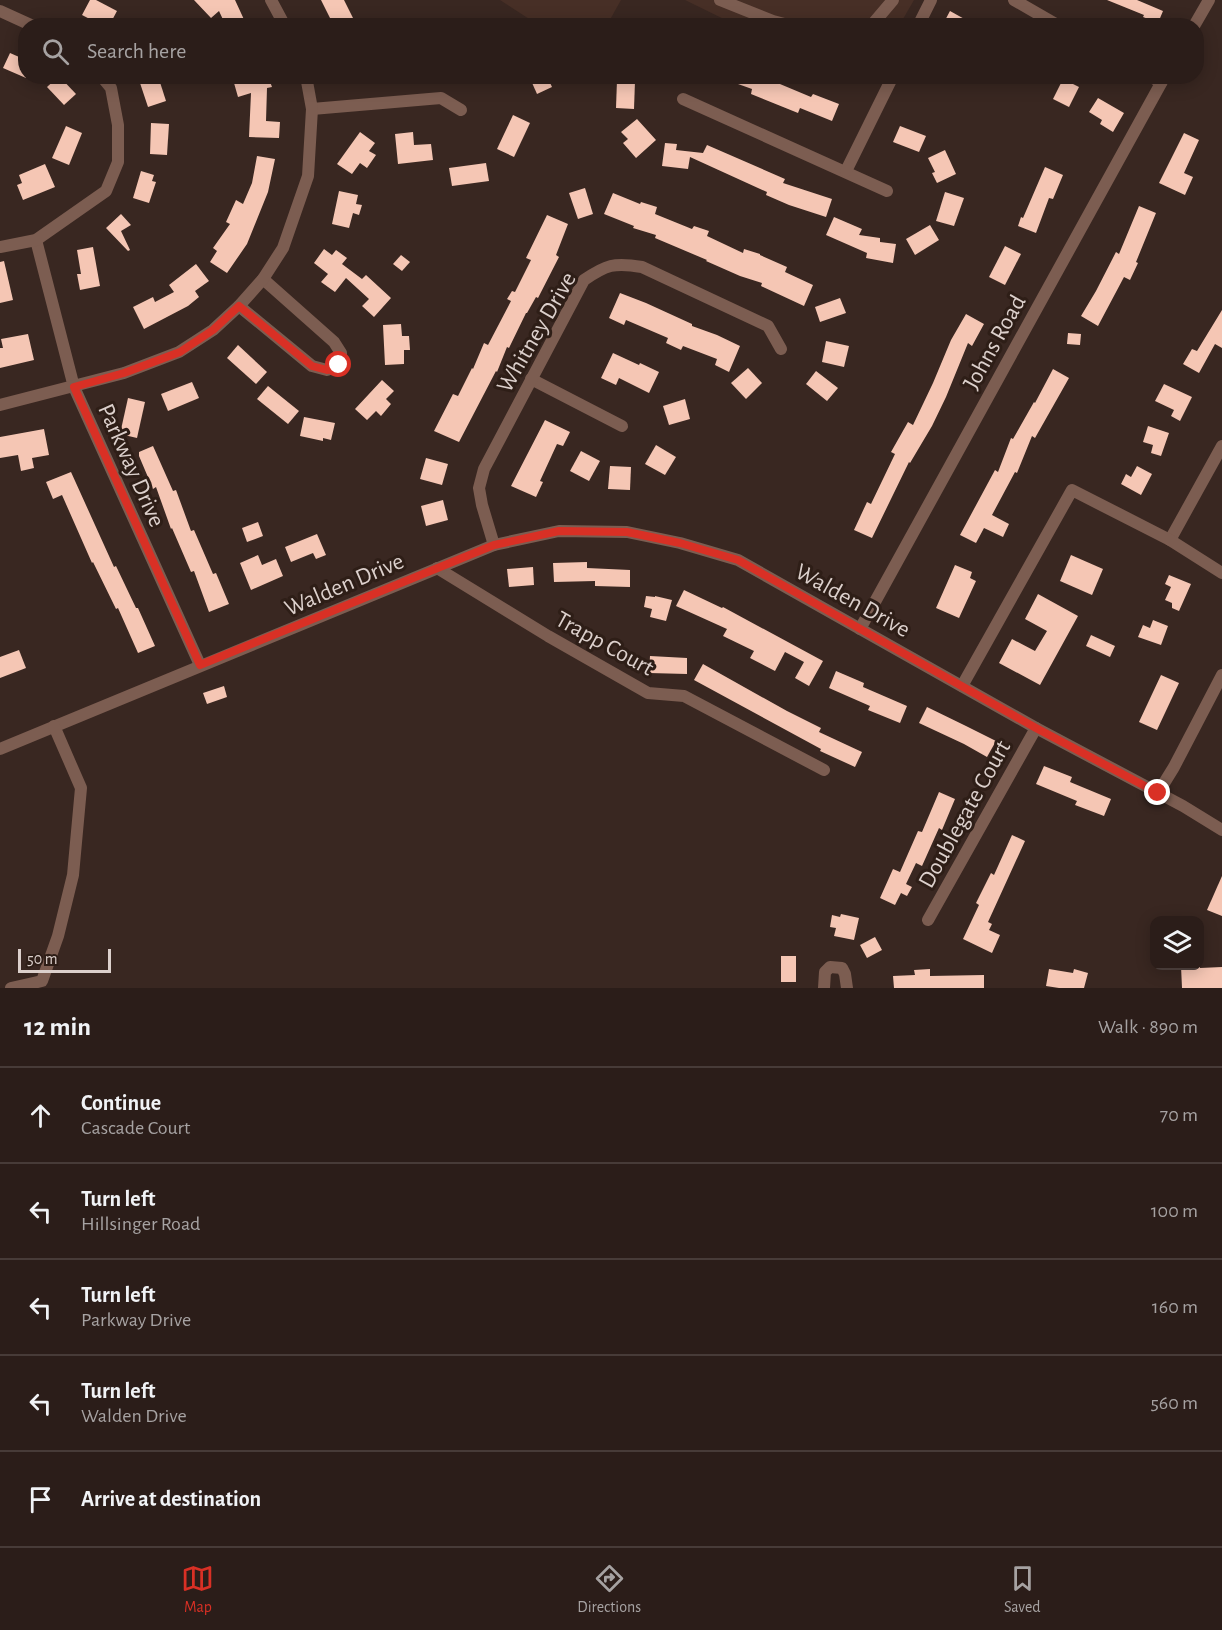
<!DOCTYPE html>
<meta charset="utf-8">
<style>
:root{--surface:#2b1d19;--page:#372a26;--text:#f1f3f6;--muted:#a6a2a2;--line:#473b38;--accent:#d93025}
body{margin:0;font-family:"Alegreya Sans",sans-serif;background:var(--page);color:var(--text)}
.controls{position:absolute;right:18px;bottom:18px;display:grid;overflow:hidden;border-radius:12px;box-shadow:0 3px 15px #0003}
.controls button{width:54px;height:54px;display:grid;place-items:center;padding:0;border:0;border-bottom:2px solid var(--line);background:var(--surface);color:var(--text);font:30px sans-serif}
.scale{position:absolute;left:18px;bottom:15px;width:93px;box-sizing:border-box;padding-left:6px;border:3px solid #dcd0cc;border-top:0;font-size:16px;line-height:21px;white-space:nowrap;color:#dcd0cc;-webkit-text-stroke:4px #2e1e17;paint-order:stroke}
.stop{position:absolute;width:18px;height:18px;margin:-14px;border:4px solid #d93025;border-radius:50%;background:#fff}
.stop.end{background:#d93025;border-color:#fff;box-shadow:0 2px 6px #0008}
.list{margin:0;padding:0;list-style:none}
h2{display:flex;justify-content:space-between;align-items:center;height:78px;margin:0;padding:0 24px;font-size:26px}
h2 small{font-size:20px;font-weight:400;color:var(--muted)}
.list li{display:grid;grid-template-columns:39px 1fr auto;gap:18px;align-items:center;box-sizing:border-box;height:96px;padding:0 24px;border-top:2px solid var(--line)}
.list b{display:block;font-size:22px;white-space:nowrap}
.list p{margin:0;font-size:20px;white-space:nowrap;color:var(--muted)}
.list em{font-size:20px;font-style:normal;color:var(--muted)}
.icon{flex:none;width:33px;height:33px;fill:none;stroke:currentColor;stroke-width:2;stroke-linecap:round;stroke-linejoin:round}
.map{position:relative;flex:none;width:1222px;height:988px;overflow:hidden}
.search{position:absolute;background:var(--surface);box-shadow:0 3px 15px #0003;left:18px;right:18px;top:18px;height:66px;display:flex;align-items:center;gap:15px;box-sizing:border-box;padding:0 21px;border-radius:24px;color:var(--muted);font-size:22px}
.sheet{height:558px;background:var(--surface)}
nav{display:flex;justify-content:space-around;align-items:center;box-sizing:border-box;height:84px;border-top:2px solid var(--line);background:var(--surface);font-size:16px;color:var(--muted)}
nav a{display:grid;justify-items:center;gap:3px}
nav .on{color:var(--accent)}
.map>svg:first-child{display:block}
.built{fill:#472f26}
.building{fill:#f5c6b4}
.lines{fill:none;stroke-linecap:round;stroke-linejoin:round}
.minor{stroke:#7c5d51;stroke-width:12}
.route{stroke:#d93025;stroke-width:8}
.labels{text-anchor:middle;stroke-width:6;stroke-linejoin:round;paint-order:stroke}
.street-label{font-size:24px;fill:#dcd0cc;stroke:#2e1e17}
</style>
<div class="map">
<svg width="1222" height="988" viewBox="0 0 1222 988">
<rect width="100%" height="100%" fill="#392721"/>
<g class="built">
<polygon points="500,0 621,0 607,25 540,26"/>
<polygon points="685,0 914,0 899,26 736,25"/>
</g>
<g class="building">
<polygon points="90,0 96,0 117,11 109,26 103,26 82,15"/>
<polygon points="194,0 235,0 247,26 226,26 219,11 211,18"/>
<polygon points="321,0 344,0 357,26 316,26 330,18"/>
<polygon points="1107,0 1137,0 1163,11 1158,23 1143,17 1144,15"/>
<polygon points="950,11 977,26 942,26"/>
<polygon points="10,53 26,60 26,78 3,68"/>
<polygon points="59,76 76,94 64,105 47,87"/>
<polygon points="149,76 158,76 166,101 148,107 139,80"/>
<polygon points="232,76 268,76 272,87 267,88 266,121 280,122 279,138 249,137 251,93 238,97"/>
<polygon points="529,76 547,76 552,87 537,94"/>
<polygon points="741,76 769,76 768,79 811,97 813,94 839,104 832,121 800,108 798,113 751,94 752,89 738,84"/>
<polygon points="1063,79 1079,87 1069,107 1053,99"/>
<polygon points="617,80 635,81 634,109 616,108"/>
<polygon points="1098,98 1124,113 1113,132 1100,124 1102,120 1089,112"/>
<polygon points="513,115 530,123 514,157 497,149"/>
<polygon points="637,119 656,140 636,158 623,143 628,139 621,132"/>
<polygon points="151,123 169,124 167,155 150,154"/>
<polygon points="66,126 82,133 69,165 52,158"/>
<polygon points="900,126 926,136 919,152 893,142"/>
<polygon points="360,132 375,143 369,151 376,155 367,168 360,163 352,174 337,164"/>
<polygon points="413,132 414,145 431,144 433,160 398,164 395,134"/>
<polygon points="1184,133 1199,140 1184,173 1193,177 1185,195 1159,183"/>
<polygon points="665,143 677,144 676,150 703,153 707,145 785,179 783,183 832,199 826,217 789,205 766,195 767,192 690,157 688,169 662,166"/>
<polygon points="945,150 956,174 937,183 932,173 935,172 928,158"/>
<polygon points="257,156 275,159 268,192 247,244 227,273 210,262 217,251 213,248 230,224 226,222 236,200 243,204 252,183"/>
<polygon points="486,163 489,181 452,186 449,168"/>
<polygon points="45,164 55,187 23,200 17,185 22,183 19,175"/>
<polygon points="1045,167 1063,175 1053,199 1049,198 1036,233 1018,226 1021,217 1023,218"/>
<polygon points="141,171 154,175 152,181 156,182 149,203 133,198"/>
<polygon points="585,188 593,214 578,219 569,193"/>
<polygon points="339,191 358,195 356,204 362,205 359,215 353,213 349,228 332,224"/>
<polygon points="945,192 964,198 954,226 936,221"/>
<polygon points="613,193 640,204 641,202 657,207 655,214 692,229 694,226 709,231 707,236 743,253 744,249 760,254 760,255 787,267 785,272 813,285 804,306 761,286 762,283 740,276 706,261 707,260 655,238 656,235 633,228 634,226 604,214"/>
<polygon points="1139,206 1156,213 1136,262 1138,263 1130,280 1124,277 1098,326 1081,316 1096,291 1116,252 1119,254"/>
<polygon points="121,214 131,225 121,231 130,250 128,251 106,228"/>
<polygon points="547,215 568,224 556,255 559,257 538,298 536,297 527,313 526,313 509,348 507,347 497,372 496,371 459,442 434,431 453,394 458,396 472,368 473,369 484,343 488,345 511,301 507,299 512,291 515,292 531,260 526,258"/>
<polygon points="834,217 862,229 859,235 880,238 880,242 896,244 893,263 866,258 867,253 826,235"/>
<polygon points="930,225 939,240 915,255 906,239"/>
<polygon points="1005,246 1021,254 1005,285 989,277"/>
<polygon points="93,247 100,286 80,290 77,274 81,274 77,250"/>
<polygon points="324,249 332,255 336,250 347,258 342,264 362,279 366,275 391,298 374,317 362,306 369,299 346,278 335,292 321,282 328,274 314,263"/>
<polygon points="401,255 410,262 402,271 393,264"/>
<polygon points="4,261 13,300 0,303 0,262"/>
<polygon points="196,264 209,281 195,291 199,297 188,306 144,329 133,307 153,297 155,302 174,292 169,285"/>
<polygon points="620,293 646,303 692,324 692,326 717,335 740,346 729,372 715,365 717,359 683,346 681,350 666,343 668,338 626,320 624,325 609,318"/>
<polygon points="840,298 846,313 820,322 815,307"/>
<polygon points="1222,310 1222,348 1215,344 1199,373 1183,364 1192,349 1197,351"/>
<polygon points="966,314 984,324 972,346 968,343 946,397 932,426 910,463 909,462 872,538 854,530 867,502 871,504 895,454 891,452 908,422 913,425 933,383 951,340"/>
<polygon points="401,324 402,336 409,336 410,350 404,350 404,364 385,365 383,325"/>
<polygon points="1068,333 1081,334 1080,345 1067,344"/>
<polygon points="28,334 34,360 0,368 0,348 3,348 1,339"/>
<polygon points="826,341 849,346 844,367 822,362"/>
<polygon points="238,345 267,372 256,384 227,358"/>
<polygon points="613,353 639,365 640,363 659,372 649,393 619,378 616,385 601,378"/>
<polygon points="748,368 762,383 746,399 731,383"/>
<polygon points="1053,369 1069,378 1035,438 1032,436 1017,473 1015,472 992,515 1009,524 1003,537 984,528 976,543 960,535 995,470 998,472 1011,438 1013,439 1034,402 1035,403"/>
<polygon points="816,371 838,388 827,401 806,384"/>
<polygon points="382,380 394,391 386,399 391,404 381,416 376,411 367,420 355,409"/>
<polygon points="192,382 199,398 168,411 161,394"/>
<polygon points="1164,384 1192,397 1180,421 1171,416 1174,410 1155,401"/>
<polygon points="268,386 299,411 288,424 257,399"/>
<polygon points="128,398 145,402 137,438 120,434"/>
<polygon points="685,399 690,419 669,425 663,406"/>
<polygon points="304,417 335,423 331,440 323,438 323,441 300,436"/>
<polygon points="545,420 570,432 563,446 557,444 540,481 543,482 536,497 511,486"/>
<polygon points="1148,426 1169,433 1161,456 1151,453 1153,445 1143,442"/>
<polygon points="44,429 49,455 32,458 34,468 21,471 18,455 0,458 0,437"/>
<polygon points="656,445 676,457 665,475 645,464"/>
<polygon points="153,446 173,491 176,490 191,531 194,530 213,574 216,573 229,604 209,612 194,571 191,572 172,528 171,529 156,487 153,489 139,456 139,452"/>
<polygon points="581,451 600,461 589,481 570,471"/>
<polygon points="426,458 448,464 442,485 420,479"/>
<polygon points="610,466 631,467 630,490 608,489"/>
<polygon points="1137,466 1152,474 1141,495 1121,484 1126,474 1131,477"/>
<polygon points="71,472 114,567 116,566 136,608 138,608 155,646 138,653 118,608 116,609 93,562 92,563 62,495 53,499 46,482"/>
<polygon points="443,500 448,520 426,526 421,506"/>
<polygon points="258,522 263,536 247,542 242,528"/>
<polygon points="317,534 326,555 316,559 313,553 291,562 285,547"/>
<polygon points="258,555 262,565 276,559 283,576 251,590 240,563"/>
<polygon points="1071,555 1103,569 1092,595 1060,581"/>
<polygon points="587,562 587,568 630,570 630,587 595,586 595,581 554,582 553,563"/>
<polygon points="955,565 972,572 970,578 976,581 959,618 936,608"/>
<polygon points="533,567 534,585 509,587 507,569"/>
<polygon points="1169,575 1191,584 1179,611 1172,608 1172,603 1165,600 1171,587 1165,584"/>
<polygon points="684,590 722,608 723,607 823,661 809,686 795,678 804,662 785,652 775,671 750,658 754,651 723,636 727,629 676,606"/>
<polygon points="1038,594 1078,616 1040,685 999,663 1012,639 1035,651 1047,631 1025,619"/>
<polygon points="646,596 655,597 655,596 672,600 666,621 650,617 652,609 644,607"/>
<polygon points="1153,620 1168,626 1161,645 1138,637 1143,625 1150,628"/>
<polygon points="1091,635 1115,646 1110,657 1086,646"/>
<polygon points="19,650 26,668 0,678 0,657"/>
<polygon points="650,656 687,658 687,674 649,673"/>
<polygon points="703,664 787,711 821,728 819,732 862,752 855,767 820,751 821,749 694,680"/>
<polygon points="836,671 864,683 863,687 907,706 900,723 868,710 870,706 829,688"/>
<polygon points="1161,675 1179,683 1157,730 1139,722"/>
<polygon points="224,686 227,697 207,704 203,693"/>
<polygon points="927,707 966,726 996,741 987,757 964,744 919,723"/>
<polygon points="1044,766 1072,777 1070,782 1111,799 1104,816 1075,805 1077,801 1036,784"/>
<polygon points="939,792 955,799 942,830 939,828 922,866 916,863 906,884 912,887 907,896 901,893 895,905 880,898 893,869 900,872 918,831 922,832"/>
<polygon points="1012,835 1025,841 988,922 992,924 989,930 1000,935 992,953 963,939 979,905 976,903 991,873 994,875"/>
<polygon points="1222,876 1222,916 1207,910"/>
<polygon points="841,914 859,918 854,940 834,936 836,928 830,927 832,915 840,917"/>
<polygon points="875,937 882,950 867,958 860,945"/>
<rect x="781" y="956" width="15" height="26"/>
<polygon points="1181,966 1200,966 1200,968 1222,967 1222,988 1182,988"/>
<polygon points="930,969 930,976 984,975 984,988 894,988 893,976 915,975 914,970"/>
<polygon points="1049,969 1073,973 1074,969 1088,973 1084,988 1059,988 1046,986"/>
</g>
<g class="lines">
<g class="minor">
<polyline points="271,0 285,26"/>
<polyline points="720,0 773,21 792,26"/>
<polyline points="1014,0 1059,26"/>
<polyline points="0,11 33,26"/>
<polyline points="871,26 893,0"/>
<polyline points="918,26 931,0"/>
<polyline points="1194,26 1209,0"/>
<polyline points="1150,76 1161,83"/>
<polyline points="683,99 887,191"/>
<polyline points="312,109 441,98 461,110"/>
<polyline points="846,171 893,76"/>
<polyline points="36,240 74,387 200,665"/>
<polyline points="0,247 36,240 106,191 118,162 118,125 111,88 101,76"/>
<polyline points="239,306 312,366 327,370 339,365 341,353 334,342 263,279"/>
<polyline points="531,379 622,426"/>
<polyline points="0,405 124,373 179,352 213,330 239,306 263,279 283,248 308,176 312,109 306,76"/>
<polyline points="1170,540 1222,446"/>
<path d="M494,545L482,505L479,488L484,469L584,280C606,265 614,262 642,267L768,326L781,349"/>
<polyline points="437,568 548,636 648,693 684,696 824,770"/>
<polyline points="860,629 1165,76"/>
<polyline points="962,686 1072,490 1170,540 1222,573"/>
<polyline points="0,749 494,545 559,531 627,532 680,543 738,560 1036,728 1183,806 1222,830"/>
<polyline points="1158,793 1174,767 1222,675"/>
<polyline points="928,920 1036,728"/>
<polyline points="11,988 42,981 58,936 73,875 81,788 54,726"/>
<polyline points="824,988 825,972 830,967 842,968 845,974 847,988"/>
</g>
</g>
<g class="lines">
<polyline class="route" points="339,365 327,370 312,366 239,306 213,330 180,352 124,373 74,387 200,665 494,545 559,531 627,532 680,543 738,560 1036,728 1158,793"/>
</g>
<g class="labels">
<g class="street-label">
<text transform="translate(536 332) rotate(-60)" y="8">Whitney Drive</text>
<text transform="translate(994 342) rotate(-61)" y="8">Johns Road</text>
<text transform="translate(132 465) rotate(66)" y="8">Parkway Drive</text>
<text transform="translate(344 584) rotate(-23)" y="8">Walden Drive</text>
<text transform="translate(853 600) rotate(29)" y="8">Walden Drive</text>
<text transform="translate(605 643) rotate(29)" y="8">Trapp Court</text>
<text transform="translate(964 814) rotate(-61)" y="8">Doublegate Court</text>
</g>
</g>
</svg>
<div class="controls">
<button><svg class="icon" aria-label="layers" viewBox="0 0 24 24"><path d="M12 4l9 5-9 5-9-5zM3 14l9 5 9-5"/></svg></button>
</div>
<div class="scale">50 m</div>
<div class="stop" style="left:339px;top:365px"></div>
<div class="stop end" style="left:1158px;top:793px"></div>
<div class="search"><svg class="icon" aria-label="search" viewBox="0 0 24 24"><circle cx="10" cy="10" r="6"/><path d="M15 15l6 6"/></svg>Search here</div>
</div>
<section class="sheet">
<h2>12 min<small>Walk · 890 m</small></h2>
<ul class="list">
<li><svg class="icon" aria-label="ahead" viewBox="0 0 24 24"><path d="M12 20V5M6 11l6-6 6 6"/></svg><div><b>Continue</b><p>Cascade Court</p></div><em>70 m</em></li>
<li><svg class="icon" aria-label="left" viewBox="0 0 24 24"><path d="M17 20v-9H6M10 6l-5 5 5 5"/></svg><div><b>Turn left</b><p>Hillsinger Road</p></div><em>100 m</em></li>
<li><svg class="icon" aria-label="left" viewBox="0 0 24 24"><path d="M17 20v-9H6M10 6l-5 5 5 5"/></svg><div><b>Turn left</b><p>Parkway Drive</p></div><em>160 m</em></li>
<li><svg class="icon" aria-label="left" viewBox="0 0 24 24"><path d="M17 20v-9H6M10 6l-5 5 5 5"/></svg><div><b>Turn left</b><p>Walden Drive</p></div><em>560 m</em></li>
<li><svg class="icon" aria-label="arrive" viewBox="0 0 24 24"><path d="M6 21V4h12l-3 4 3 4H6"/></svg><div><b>Arrive at destination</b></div></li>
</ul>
</section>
<nav>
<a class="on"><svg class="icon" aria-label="map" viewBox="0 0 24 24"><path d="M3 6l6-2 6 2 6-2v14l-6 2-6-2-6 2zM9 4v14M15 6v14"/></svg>Map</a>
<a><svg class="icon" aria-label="directions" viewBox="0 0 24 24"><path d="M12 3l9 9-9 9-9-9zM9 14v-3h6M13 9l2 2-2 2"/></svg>Directions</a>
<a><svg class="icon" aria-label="saved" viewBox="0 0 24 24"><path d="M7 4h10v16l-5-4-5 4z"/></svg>Saved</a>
</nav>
